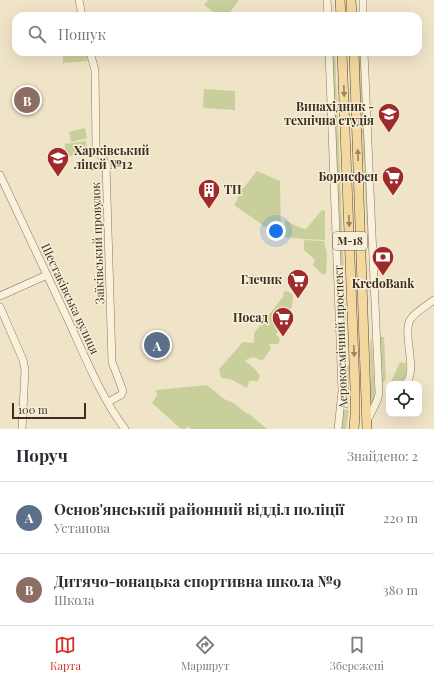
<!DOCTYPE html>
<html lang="uk">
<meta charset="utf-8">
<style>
:root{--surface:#fff;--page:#f7f7f7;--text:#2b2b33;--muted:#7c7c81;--line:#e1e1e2;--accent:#d93025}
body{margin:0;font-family:"Playfair Display",serif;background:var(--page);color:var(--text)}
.controls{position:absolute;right:12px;bottom:12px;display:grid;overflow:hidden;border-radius:8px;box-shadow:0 4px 16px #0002}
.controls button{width:36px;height:36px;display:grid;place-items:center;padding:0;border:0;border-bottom:1px solid var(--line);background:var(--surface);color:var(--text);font:20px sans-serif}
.scale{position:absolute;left:12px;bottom:10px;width:74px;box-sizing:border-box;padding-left:4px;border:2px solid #3d2e20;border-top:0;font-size:11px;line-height:14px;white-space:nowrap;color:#3d2e20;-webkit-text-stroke:3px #f7eed8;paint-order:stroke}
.you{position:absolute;left:276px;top:231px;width:14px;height:14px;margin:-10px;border:3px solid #fff;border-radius:50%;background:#1a73e8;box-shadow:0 0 0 6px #1a73e833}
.badge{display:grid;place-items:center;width:26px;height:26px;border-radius:50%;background:var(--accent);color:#fff;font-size:13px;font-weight:700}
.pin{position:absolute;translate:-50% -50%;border:2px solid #fff;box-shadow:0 1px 4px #0006}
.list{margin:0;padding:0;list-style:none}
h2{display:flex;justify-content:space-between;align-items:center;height:52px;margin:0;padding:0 16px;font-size:17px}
h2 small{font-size:13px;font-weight:400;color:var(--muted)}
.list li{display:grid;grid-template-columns:26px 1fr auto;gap:12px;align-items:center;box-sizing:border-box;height:72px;padding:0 16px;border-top:1px solid var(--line)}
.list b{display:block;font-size:15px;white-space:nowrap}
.list p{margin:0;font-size:13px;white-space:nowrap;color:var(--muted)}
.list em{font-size:13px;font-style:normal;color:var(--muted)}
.icon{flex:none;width:22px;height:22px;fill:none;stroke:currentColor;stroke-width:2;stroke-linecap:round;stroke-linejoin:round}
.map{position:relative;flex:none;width:434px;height:429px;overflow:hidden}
.search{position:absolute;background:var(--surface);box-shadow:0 4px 16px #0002;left:12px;right:12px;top:12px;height:44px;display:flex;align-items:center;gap:10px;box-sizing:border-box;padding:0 14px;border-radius:12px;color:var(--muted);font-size:15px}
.sheet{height:196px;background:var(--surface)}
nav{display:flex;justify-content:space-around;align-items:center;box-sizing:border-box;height:56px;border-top:1px solid var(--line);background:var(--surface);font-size:11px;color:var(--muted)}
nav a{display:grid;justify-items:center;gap:2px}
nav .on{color:var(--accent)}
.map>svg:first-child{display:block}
.green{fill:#c9cf9b}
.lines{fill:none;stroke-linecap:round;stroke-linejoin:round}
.minor-casing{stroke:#8d765c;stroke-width:8}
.major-casing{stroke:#5b4430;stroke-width:10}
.minor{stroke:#faf1dc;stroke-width:7}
.major{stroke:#f3d9a0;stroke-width:9}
.oneway{fill:#988460}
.labels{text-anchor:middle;stroke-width:3;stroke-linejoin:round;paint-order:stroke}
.shield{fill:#f7eed8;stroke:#756857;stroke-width:1}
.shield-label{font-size:11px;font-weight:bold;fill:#3d2e20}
.poi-label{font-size:12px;font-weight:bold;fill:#3d2e20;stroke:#f7eed8;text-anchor:end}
.street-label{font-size:12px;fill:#3d2e20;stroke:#f7eed8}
</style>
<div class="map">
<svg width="434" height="429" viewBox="0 0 434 429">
<rect width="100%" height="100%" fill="#f0e4c8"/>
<g class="green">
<polygon points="208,0 239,0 227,16 219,16 204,5"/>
<polygon points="63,52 85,52 88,61 63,63"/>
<polygon points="332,52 335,52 346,323 341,323"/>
<polygon points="358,52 363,52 370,246 368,247"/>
<polygon points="204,89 235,91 235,110 203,108"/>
<polygon points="85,128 87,138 71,142 69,132"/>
<polygon points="86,141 88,154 65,157 65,144"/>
<polygon points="257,171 280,181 281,233 280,237 234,205 241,191"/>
<polygon points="322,210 325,211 325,240 302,239 284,237 285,220 298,227 306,229"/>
<polygon points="304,240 324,241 327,255 326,273 323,275 313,265 315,260 304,250"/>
<path d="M284,291L289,292L293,295L292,307L286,314L289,320L287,329H281L276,334L280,339L278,344H269L271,349L262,361C255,357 252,356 245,361L254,368L260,376L258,381H249L247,388L230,379L221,378L219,369L243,342L254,343V333L283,297Z"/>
<polygon points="379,337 384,337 386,379 384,382 382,381"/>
<polygon points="370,340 372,341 375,398 371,407"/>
<path d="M400,362L406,363C406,377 408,385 390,384Z"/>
<path d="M344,365H349V409L346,429H341C346,408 344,386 344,365Z"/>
<polygon points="207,385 224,399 234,403 247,414 248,413 267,429 191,429 187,426 185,429 181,429 152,403 157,395 156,390"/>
</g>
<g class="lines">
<g class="minor-casing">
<g id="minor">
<polyline points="79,0 82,16"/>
<polyline points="327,0 328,16"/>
<polyline points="363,0 363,16"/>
<polyline points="90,52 95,70 96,147 106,164 112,362 123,391 121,395 108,402"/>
<polyline points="329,52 341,365 342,391 338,429"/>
<polyline points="364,52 379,394 377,401 367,421"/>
<path d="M0,175C24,225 47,275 70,324C86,359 102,399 125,429"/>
<polyline points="0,296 47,275"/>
<polyline points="0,307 23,360 25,370 22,429"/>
<path d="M405,384C419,373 402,335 410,320C415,312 426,306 434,300"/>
</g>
</g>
<g class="major-casing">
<g id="major">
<polyline points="340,0 341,16"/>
<polyline points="351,0 352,16"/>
<polyline points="342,52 355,388 355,415 354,429"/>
<polyline points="354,52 367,429"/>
</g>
</g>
<use href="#minor" class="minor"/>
<use href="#major" class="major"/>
</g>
<defs><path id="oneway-solid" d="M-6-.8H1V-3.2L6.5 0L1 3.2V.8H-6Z"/></defs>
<g class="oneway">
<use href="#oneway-solid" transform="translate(344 91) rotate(88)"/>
<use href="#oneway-solid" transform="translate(358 155) rotate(-92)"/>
<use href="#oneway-solid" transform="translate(349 221) rotate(88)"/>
<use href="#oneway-solid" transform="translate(354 351) rotate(88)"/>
</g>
<defs>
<g id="school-pin" transform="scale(1.15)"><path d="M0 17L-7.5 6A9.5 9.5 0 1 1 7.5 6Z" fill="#9e2a2b" stroke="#f7eed8"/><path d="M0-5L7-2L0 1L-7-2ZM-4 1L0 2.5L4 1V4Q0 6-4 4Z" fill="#fff"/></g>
<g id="supermarket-pin" transform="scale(1.15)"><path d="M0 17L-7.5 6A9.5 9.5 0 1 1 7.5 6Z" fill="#9e2a2b" stroke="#f7eed8"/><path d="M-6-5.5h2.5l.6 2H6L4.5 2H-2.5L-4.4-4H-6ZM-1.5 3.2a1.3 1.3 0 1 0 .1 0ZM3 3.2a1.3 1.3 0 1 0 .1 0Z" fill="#fff"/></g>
<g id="building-pin" transform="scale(1.15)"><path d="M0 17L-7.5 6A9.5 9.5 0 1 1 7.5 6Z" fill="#9e2a2b" stroke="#f7eed8"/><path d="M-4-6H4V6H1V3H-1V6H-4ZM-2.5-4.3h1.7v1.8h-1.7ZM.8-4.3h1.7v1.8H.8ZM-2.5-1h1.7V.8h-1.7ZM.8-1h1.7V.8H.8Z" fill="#fff"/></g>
<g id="bank-pin" transform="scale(1.15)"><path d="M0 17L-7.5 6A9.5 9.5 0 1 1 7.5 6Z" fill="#9e2a2b" stroke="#f7eed8"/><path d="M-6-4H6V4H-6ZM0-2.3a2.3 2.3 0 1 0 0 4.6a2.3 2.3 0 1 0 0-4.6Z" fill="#fff"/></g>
</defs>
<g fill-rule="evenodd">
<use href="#school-pin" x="389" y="114"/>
<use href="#school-pin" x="58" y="158"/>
<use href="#supermarket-pin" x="393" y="177"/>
<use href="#building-pin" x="209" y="190"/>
<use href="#bank-pin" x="383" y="257"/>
<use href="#supermarket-pin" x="298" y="280"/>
<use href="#supermarket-pin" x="283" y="318"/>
</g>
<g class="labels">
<rect class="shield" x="333" y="232" width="34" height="18" rx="3"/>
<g class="shield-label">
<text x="350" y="245">М-18</text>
</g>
<g class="poi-label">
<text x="374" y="111">Винахідник -<tspan x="374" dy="14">технічна студія</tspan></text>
<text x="74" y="155" text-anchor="start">Харківський<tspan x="74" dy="14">ліцей №12</tspan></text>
<text x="378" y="181">Борисфен</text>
<text x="224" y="194" text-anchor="start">ТП</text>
<text x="282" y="284">Глечик</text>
<text x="383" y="288" text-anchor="middle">KredoBank</text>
<text x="268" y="322">Посад</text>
</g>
<g class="street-label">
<text transform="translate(98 243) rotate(-92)" y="4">Заїківський провулок</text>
<text transform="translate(70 299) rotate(65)" y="4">Шестаківська вулиця</text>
<text transform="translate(341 337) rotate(-92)" y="4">Аерокосмічний проспект</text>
</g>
</g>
</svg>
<div class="controls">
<button><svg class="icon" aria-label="locate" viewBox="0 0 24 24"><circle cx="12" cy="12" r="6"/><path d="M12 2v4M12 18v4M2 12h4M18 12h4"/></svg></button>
</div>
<div class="scale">100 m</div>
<div class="you"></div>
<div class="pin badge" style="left:157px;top:345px;background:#5c6f8a">A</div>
<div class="pin badge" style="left:27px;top:100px;background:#8d6e63">B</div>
<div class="search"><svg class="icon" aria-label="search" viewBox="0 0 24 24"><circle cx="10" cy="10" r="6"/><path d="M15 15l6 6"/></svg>Пошук</div>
</div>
<section class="sheet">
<h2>Поруч<small>Знайдено: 2</small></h2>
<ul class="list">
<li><span class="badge" style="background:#5c6f8a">A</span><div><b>Основ'янський районний відділ поліції</b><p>Установа</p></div><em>220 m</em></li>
<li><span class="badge" style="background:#8d6e63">B</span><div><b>Дитячо-юнацька спортивна школа №9</b><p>Школа</p></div><em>380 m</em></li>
</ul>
</section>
<nav>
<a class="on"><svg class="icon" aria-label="map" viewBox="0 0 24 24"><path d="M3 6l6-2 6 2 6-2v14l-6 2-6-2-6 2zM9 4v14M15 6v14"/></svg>Карта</a>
<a><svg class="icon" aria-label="directions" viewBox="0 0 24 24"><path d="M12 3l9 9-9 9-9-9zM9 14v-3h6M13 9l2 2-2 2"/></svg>Маршрут</a>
<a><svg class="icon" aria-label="saved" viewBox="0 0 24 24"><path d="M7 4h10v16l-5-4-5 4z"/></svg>Збережені</a>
</nav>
